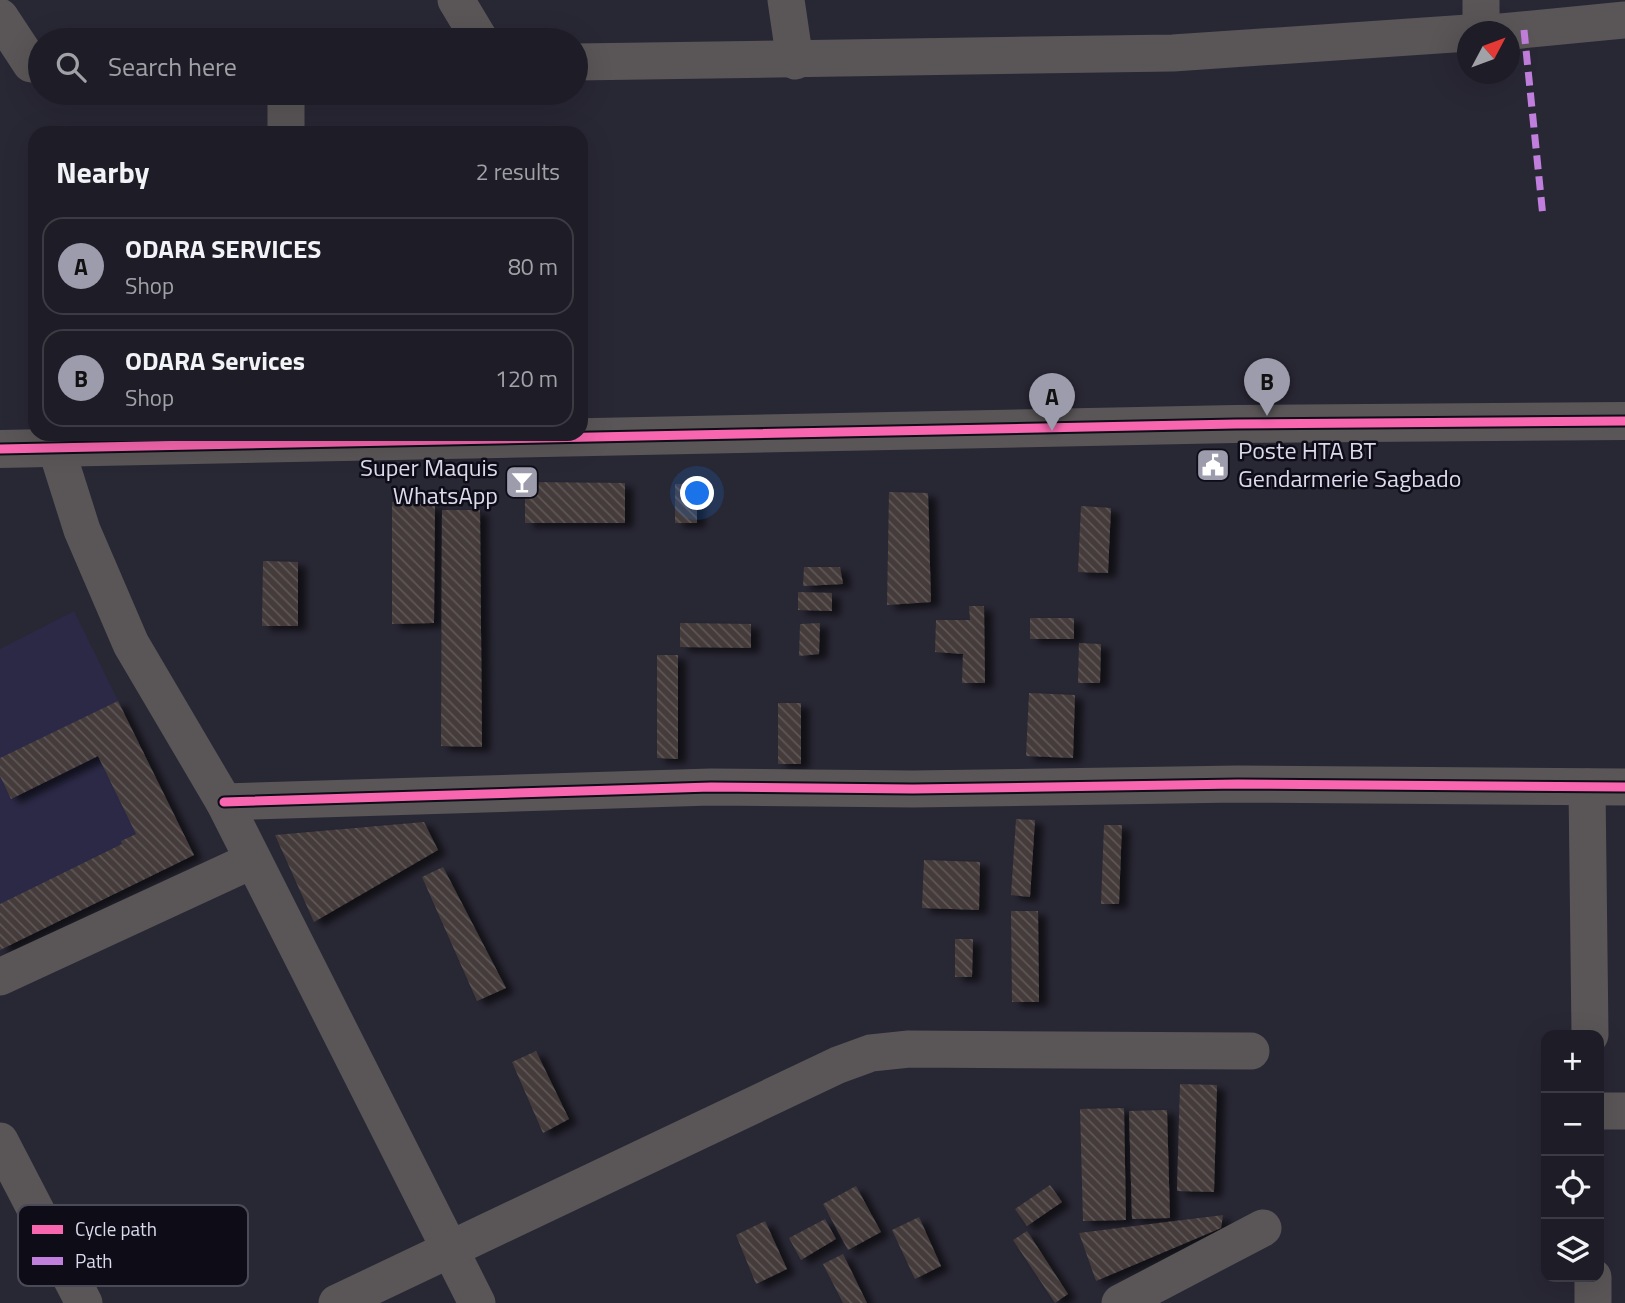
<!DOCTYPE html>
<meta charset="utf-8">
<style>
:root{--surface:#1e1d27;--page:#26262f;--text:#f1f3f6;--muted:#a1a2a7;--line:#3c3b44;--accent:#9c9cac}
body{margin:0;font-family:"Titillium Web",sans-serif;background:var(--page);color:var(--text)}
.controls{position:absolute;right:21px;bottom:21px;display:grid;overflow:hidden;border-radius:14px;box-shadow:0 7px 28px #0002}
.controls button{width:63px;height:63px;display:grid;place-items:center;padding:0;border:0;border-bottom:2px solid var(--line);background:var(--surface);color:var(--text);font:35px sans-serif}
.compass{position:absolute;left:1457px;top:21px;width:63px;height:63px;border-radius:50%;background:var(--surface);box-shadow:0 7px 28px #0002;rotate:49deg}
.you{position:absolute;left:698px;top:494px;width:24px;height:24px;margin:-18px;border:5px solid #fff;border-radius:50%;background:#1a73e8;box-shadow:0 0 0 10px #1a73e833}
.badge{display:grid;place-items:center;width:46px;height:46px;border-radius:50%;background:var(--accent);color:#111;font-size:23px;font-weight:700}
.pin{position:absolute;translate:-50% -58px;filter:drop-shadow(0 2px 4px #0008)}
.pin::after{content:'';position:absolute;top:37px;width:24px;height:21px;background:inherit;clip-path:polygon(0 0,100% 0,50% 100%)}
.list{margin:0;padding:0;list-style:none}
h2{display:flex;justify-content:space-between;align-items:center;height:91px;margin:0;padding:0 28px;font-size:30px}
h2 small{font-size:23px;font-weight:400;color:var(--muted)}
.list li{display:grid;grid-template-columns:46px 1fr auto;gap:21px;align-items:center;box-sizing:border-box;height:98px;margin:0 14px 14px;padding:0 14px;border:2px solid var(--line);border-radius:21px}
.list b{display:block;font-size:26px;white-space:nowrap}
.list p{margin:0;font-size:23px;white-space:nowrap;color:var(--muted)}
.list em{font-size:23px;font-style:normal;color:var(--muted)}
.icon{flex:none;width:38px;height:38px;fill:none;stroke:currentColor;stroke-width:2;stroke-linecap:round;stroke-linejoin:round}
.map{position:relative;flex:none;width:1625px;height:1303px;overflow:hidden}
.search{position:absolute;background:var(--surface);box-shadow:0 7px 28px #0002;left:28px;top:28px;width:560px;height:77px;display:flex;align-items:center;gap:18px;box-sizing:border-box;padding:0 24px;border-radius:38px;color:var(--muted);font-size:26px}
.panel{position:absolute;background:var(--surface);box-shadow:0 7px 28px #0002;left:28px;top:126px;width:560px;height:315px;border-radius:21px}
.map>svg:first-child{display:block}
.built{fill:#2b2946}
.building{fill:url(#building-back-hatch);filter:url(#shadow)}
.lines{fill:none;stroke-linecap:round;stroke-linejoin:round}
.minor{stroke:#5a5657;stroke-width:37}
.tertiary{stroke:#5a5657;stroke-width:38}
.quiet{stroke:#c07fdc;stroke-width:7;stroke-dasharray:14 7;stroke-linecap:butt}
.cycleway-casing{stroke:#0d0c17;stroke-width:13}
.cycleway{stroke:#f766af;stroke-width:9}
.labels{text-anchor:middle;stroke-width:5;stroke-linejoin:round;paint-order:stroke}
.poi-label{font-size:24px;fill:#dbdbed;stroke:#0d0c17;text-anchor:start}
.key{fill:#0d0c17;stroke:#4b4a57;stroke-width:2}
.key-label{font-size:19px;fill:#dbdbed}
</style>
<div class="map">
<svg width="1625" height="1303" viewBox="0 0 1625 1303">
<defs>
<pattern id="building-back-hatch" width="6" height="6" patternUnits="userSpaceOnUse" patternTransform="scale(1.75)"><rect width="6" height="6" fill="#443b3a"/><path d="M-1 5l2 2M0 0l6 6M5-1l2 2" fill="none" stroke="#5e5757"/></pattern>
<filter id="shadow"><feDropShadow dx="8" dy="4.5" stdDeviation="3.5" flood-color="#0009"/></filter>
</defs>
<rect width="100%" height="100%" fill="#282734"/>
<polygon class="built" points="74,611 194,855 0,950 0,649"/>
<g class="building">
<polygon points="525,482 625,483 625,523 525,523"/>
<rect x="675" y="484" width="22" height="39"/>
<polygon points="889,492 928,493 931,602 887,605"/>
<polygon points="392,502 435,505 434,623 392,624"/>
<polygon points="1081,506 1111,508 1108,573 1078,572"/>
<polygon points="442,510 480,510 482,747 441,746"/>
<polygon points="263,561 298,562 298,626 262,626"/>
<polygon points="804,567 840,567 843,584 803,586"/>
<polygon points="798,592 832,593 832,611 798,610"/>
<polygon points="969,606 984,606 985,683 962,683 963,654 935,652 936,620 970,620"/>
<rect x="1030" y="618" width="44" height="21"/>
<polygon points="680,623 751,624 751,648 680,647"/>
<polygon points="820,623 819,654 799,656 800,624"/>
<polygon points="1079,643 1101,644 1100,683 1078,683"/>
<polygon points="657,655 678,655 678,759 657,758"/>
<polygon points="1029,693 1075,695 1073,758 1026,756"/>
<polygon points="118,701 194,855 0,950 0,904 122,844 121,841 136,834 98,756 11,799 0,776 0,758"/>
<rect x="778" y="703" width="23" height="61"/>
<polygon points="1016,819 1035,820 1030,897 1011,895"/>
<polygon points="424,822 438,850 314,922 275,835"/>
<polygon points="1104,825 1122,825 1119,904 1101,904"/>
<polygon points="924,860 980,862 979,910 922,908"/>
<polygon points="443,867 506,988 477,1001 422,877"/>
<polygon points="1011,911 1038,911 1039,1002 1012,1002"/>
<polygon points="955,939 973,939 972,977 955,977"/>
<polygon points="536,1051 569,1119 543,1133 512,1062"/>
<polygon points="1180,1084 1217,1085 1214,1192 1177,1191"/>
<polygon points="1124,1108 1126,1220 1083,1221 1080,1109"/>
<polygon points="1167,1110 1170,1218 1132,1219 1129,1111"/>
<polygon points="1050,1185 1062,1202 1027,1226 1015,1209"/>
<polygon points="856,1186 881,1232 848,1250 823,1204"/>
<polygon points="1223,1215 1221,1228 1096,1281 1079,1233"/>
<polygon points="919,1217 941,1266 915,1279 892,1230"/>
<polygon points="825,1219 836,1239 801,1260 789,1238"/>
<polygon points="765,1221 787,1269 756,1284 736,1235"/>
<polygon points="1027,1231 1068,1294 1055,1303 1013,1240"/>
<polygon points="843,1254 867,1303 843,1303 823,1264"/>
</g>
<g class="lines">
<g class="minor">
<polyline points="456,0 480,40"/>
<polyline points="786,0 795,61"/>
<polyline points="1481,0 1481,32"/>
<polyline points="0,17 31,64"/>
<polyline points="1501,32 1625,20"/>
<polyline points="576,62 1173,53 1468,33"/>
<polyline points="286,133 286,93"/>
<polyline points="57,451 82,530 131,644 224,802 477,1303"/>
<polyline points="1587,787 1590,1035"/>
<polyline points="224,802 711,787 913,789 1238,784 1625,787"/>
<polyline points="0,977 253,860"/>
<polyline points="1599,1111 1625,1111"/>
<polyline points="0,1141 84,1303"/>
<polyline points="1593,1277 1593,1303"/>
<polyline points="337,1303 838,1065 871,1053 909,1049 1251,1051"/>
<polyline points="1120,1303 1263,1228"/>
</g>
<polyline class="tertiary" points="0,449 1235,424 1625,421"/>
<polyline class="quiet" points="1524,30 1543,217"/>
<g class="cycleway-casing">
<g id="cycleway">
<polyline points="0,449 1235,424 1625,421"/>
<polyline points="224,802 711,787 913,789 1238,784 1625,787"/>
</g>
</g>
<use href="#cycleway" class="cycleway"/>
</g>
<defs>
<g id="civic-square" transform="scale(1.75)"><rect x="-9" y="-9" width="18" height="18" rx="4" fill="#9c9cac" stroke="#0d0c17"/><path d="M-.6-6.5H3V-4.5H.6V-3L4-1V1h2V6H-6V1h2V-1L-.6-3ZM-1.2 2.5V6h2.4V2.5Z" fill="#fff"/></g>
<g id="bar-square" transform="scale(1.75)"><rect x="-9" y="-9" width="18" height="18" rx="4" fill="#9c9cac" stroke="#0d0c17"/><path d="M-6-5H6L.8 .8V4.5H3.5V6h-7V4.5H-.8V.8Z" fill="#fff"/></g>
</defs>
<g fill-rule="evenodd">
<use href="#civic-square" x="1213" y="465"/>
<use href="#bar-square" x="522" y="482"/>
</g>
<g class="labels">
<g class="poi-label">
<text x="1238" y="459">Poste HTA BT<tspan x="1238" dy="28">Gendarmerie Sagbado</tspan></text>
<text x="498" y="476" text-anchor="end">Super Maquis<tspan x="498" dy="28">WhatsApp</tspan></text>
</g>
</g>
<rect x="18" y="1205" width="230" height="81" rx="10" class="key"/>
<rect x="32" y="1225" width="31" height="9" fill="#f766af"/>
<rect x="32" y="1257" width="31" height="8" fill="#c07fdc"/>
<g class="key-label">
<text x="75" y="1236">Cycle path</text>
<text x="75" y="1268">Path</text>
</g>
</svg>
<div class="controls">
<button>+</button>
<button>−</button>
<button><svg class="icon" aria-label="locate" viewBox="0 0 24 24"><circle cx="12" cy="12" r="6"/><path d="M12 2v4M12 18v4M2 12h4M18 12h4"/></svg></button>
<button><svg class="icon" aria-label="layers" viewBox="0 0 24 24"><path d="M12 4l9 5-9 5-9-5zM3 14l9 5 9-5"/></svg></button>
</div>
<svg class="compass" viewBox="-18 -18 36 36"><path d="M0-13l5 13h-10z" fill="#e53935"/><path d="M0 13l5-13h-10z" fill="#a1a2a7"/></svg>
<div class="you"></div>
<div class="pin badge" style="left:1052px;top:431px">A</div>
<div class="pin badge" style="left:1267px;top:416px">B</div>
<div class="search"><svg class="icon" aria-label="search" viewBox="0 0 24 24"><circle cx="10" cy="10" r="6"/><path d="M15 15l6 6"/></svg>Search here</div>
<section class="panel">
<h2>Nearby<small>2 results</small></h2>
<ul class="list">
<li><span class="badge">A</span><div><b>ODARA SERVICES</b><p>Shop</p></div><em>80 m</em></li>
<li><span class="badge">B</span><div><b>ODARA Services</b><p>Shop</p></div><em>120 m</em></li>
</ul>
</section>
</div>
